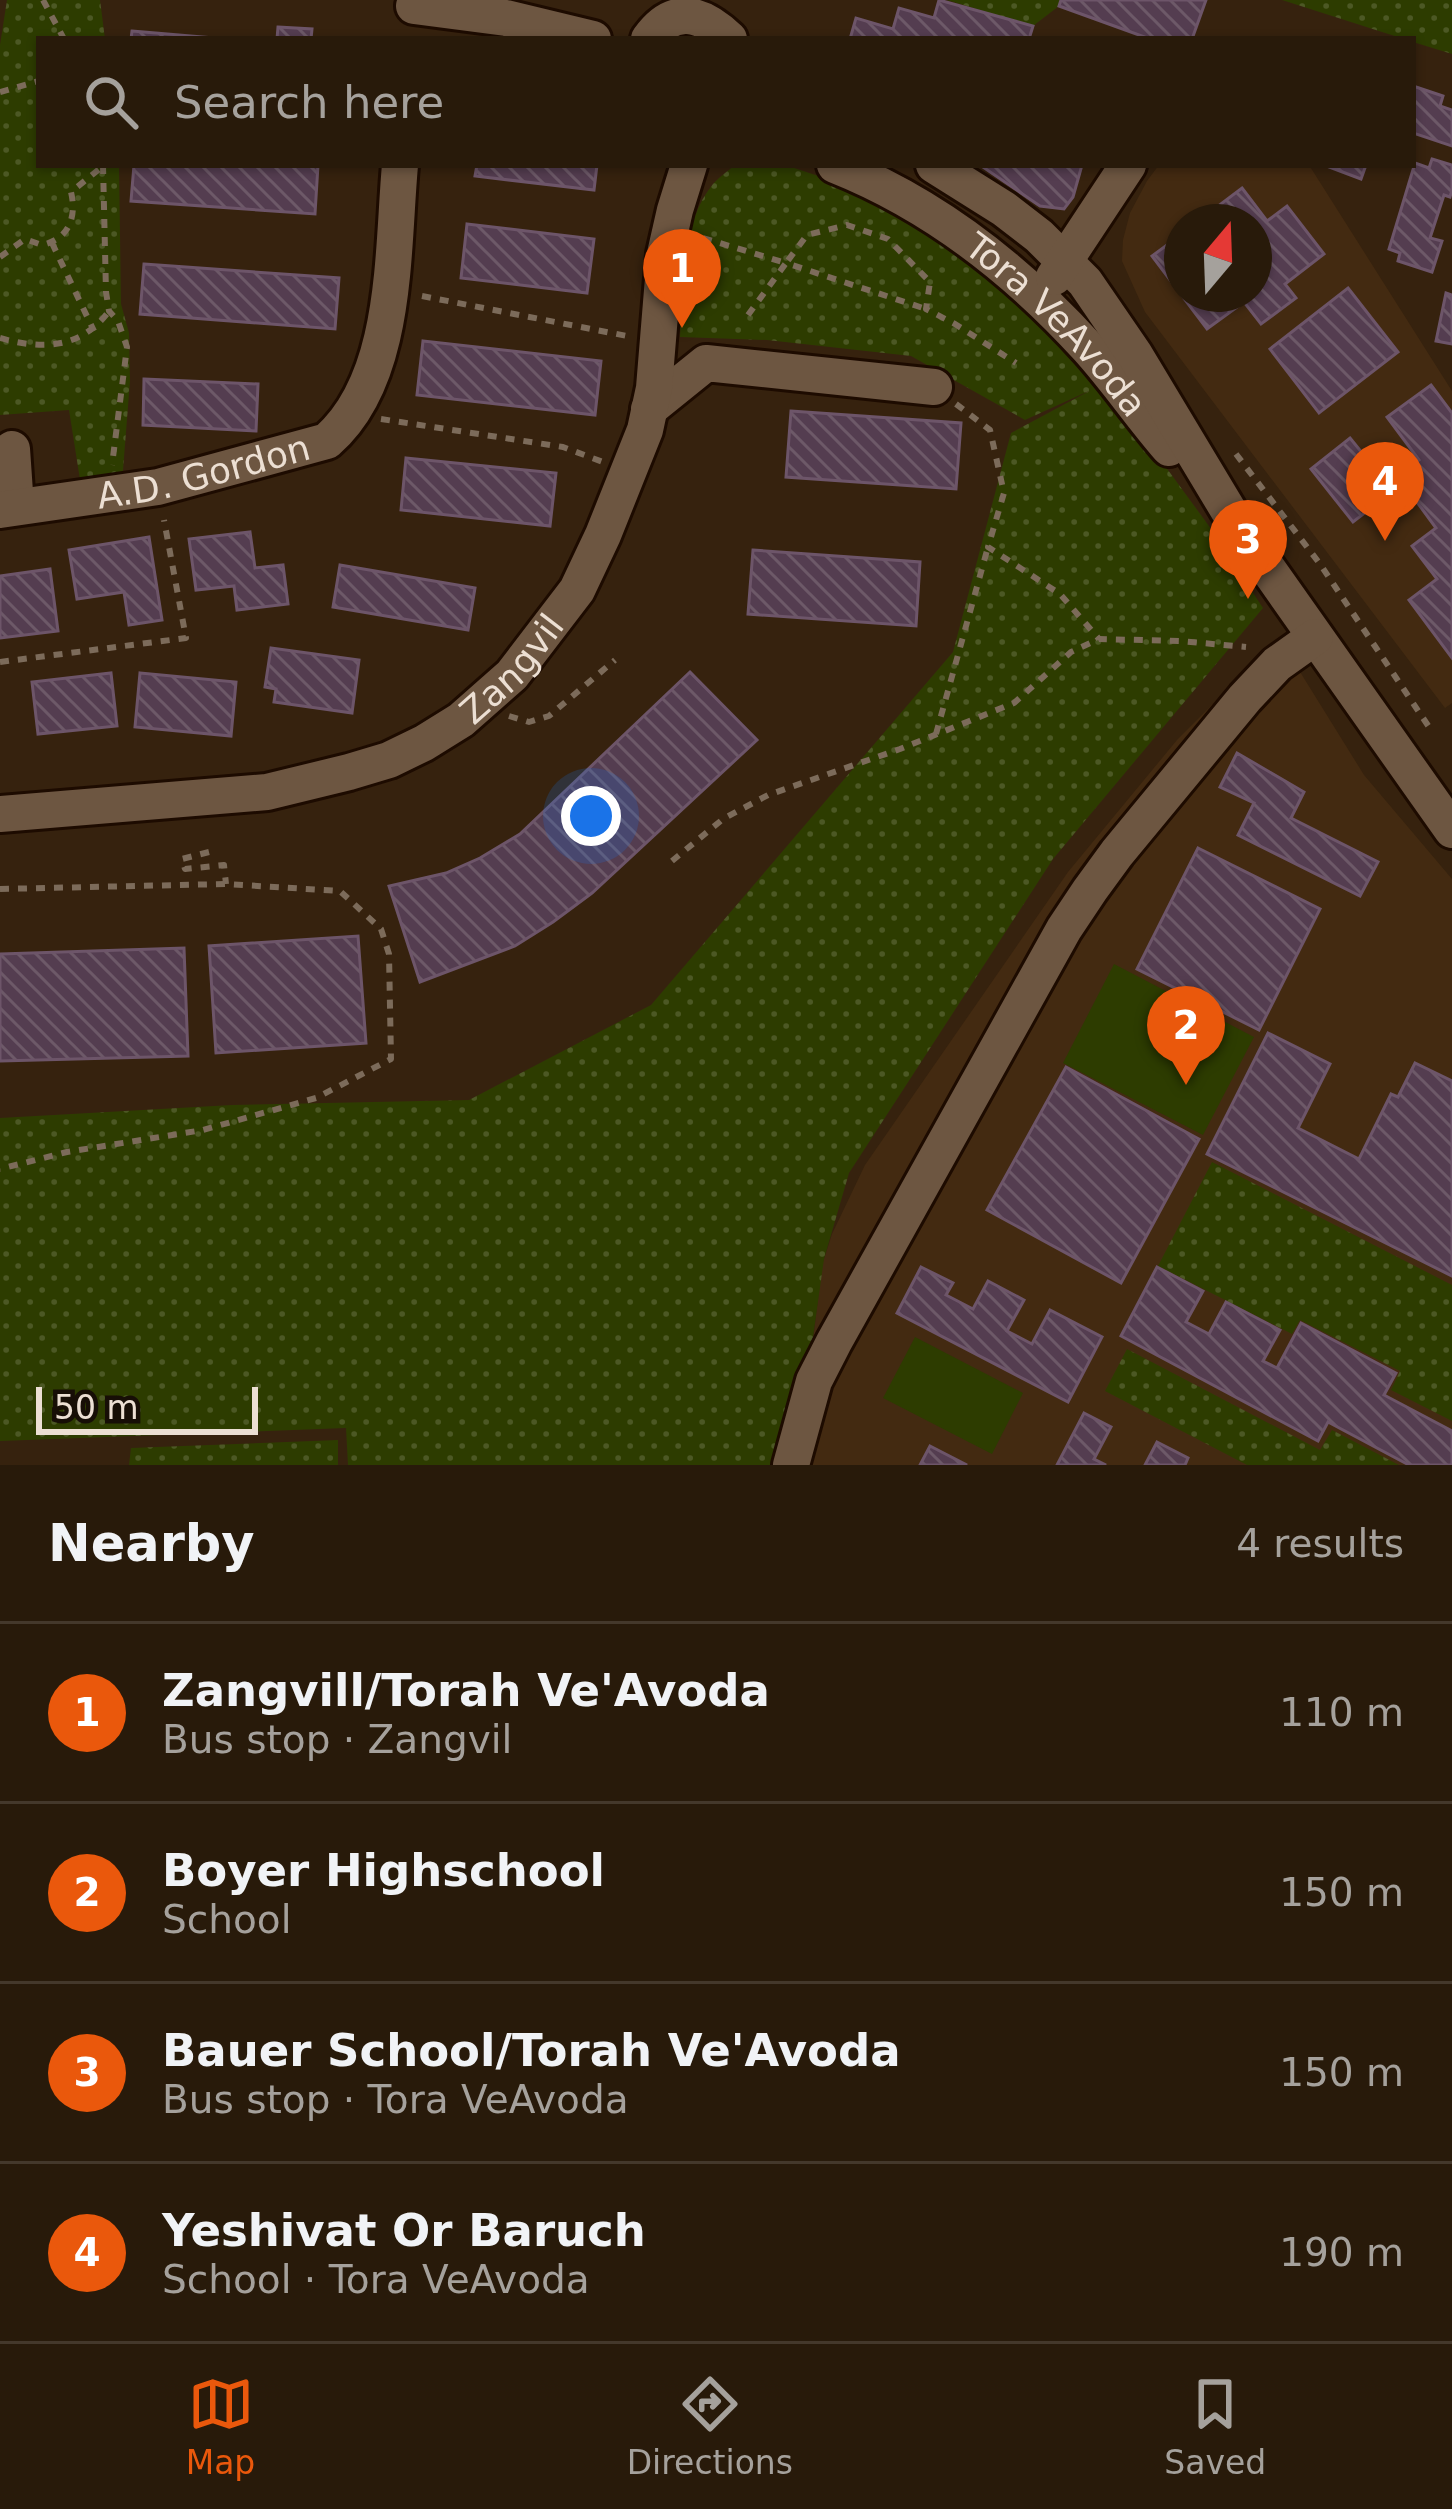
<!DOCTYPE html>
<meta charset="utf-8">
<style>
:root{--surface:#281a0a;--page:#302313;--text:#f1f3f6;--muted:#a5a19c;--line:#44382b;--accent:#ea580c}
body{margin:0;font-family:"DejaVu Sans",sans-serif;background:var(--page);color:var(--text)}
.compass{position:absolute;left:1164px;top:204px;width:108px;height:108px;border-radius:50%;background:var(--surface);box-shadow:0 3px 9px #0004;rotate:19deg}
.scale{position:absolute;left:36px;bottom:30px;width:222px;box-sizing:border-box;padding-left:12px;border:6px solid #ecdfd3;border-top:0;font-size:33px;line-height:42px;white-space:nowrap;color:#ecdfd3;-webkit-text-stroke:9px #170e06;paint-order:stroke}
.you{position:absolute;left:591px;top:816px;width:42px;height:42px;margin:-30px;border:9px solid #fff;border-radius:50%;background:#1a73e8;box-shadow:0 0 0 18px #1a73e833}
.badge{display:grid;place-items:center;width:78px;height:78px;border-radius:50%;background:var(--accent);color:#fff;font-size:39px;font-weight:700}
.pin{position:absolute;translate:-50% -99px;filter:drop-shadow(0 3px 6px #0008)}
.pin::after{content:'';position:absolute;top:63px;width:42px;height:36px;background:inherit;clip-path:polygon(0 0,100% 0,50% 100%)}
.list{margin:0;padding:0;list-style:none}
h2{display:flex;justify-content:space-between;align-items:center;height:156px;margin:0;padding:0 48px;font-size:51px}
h2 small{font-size:39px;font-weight:400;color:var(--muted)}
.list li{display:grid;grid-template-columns:78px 1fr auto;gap:36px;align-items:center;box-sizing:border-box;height:180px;padding:0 48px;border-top:3px solid var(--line)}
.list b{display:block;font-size:45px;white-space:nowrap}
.list p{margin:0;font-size:39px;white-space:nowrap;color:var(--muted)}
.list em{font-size:39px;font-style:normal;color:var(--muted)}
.icon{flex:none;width:66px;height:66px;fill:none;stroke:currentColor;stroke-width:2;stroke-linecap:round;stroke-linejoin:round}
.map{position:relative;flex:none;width:1452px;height:1465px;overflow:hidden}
.search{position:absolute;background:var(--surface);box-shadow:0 3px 9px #0004;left:36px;right:36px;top:36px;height:132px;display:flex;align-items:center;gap:30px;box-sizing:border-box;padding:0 42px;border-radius:0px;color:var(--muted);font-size:45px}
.sheet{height:876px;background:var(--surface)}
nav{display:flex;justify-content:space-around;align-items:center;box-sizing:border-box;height:168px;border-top:3px solid var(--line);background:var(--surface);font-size:33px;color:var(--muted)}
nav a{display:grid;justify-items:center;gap:6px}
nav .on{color:var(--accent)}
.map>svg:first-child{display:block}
.built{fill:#432a11;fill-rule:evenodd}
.green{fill:url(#green-dots)}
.pitch{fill:#2d3c00}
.building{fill:url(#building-back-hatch);stroke:#6d5569;stroke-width:3}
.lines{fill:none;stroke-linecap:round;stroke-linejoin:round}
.minor-casing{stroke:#1d0b00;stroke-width:42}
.path{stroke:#7c6b5a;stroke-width:6;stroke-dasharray:9 9;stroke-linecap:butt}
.minor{stroke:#6d5641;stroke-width:36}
.labels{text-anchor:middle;stroke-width:10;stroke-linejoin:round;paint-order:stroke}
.street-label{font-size:36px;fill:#ecdfd3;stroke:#170e06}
</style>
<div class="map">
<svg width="1452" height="1465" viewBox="0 0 1452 1465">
<defs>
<pattern id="green-dots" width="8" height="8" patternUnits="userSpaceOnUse" patternTransform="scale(3)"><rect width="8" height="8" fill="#2d3c00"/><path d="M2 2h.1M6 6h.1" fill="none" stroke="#4c5824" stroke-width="1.8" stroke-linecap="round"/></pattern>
<pattern id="building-back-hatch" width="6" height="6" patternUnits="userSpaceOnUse" patternTransform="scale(3)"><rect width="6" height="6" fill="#543d50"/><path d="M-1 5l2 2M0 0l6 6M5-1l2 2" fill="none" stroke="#6d5968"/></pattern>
</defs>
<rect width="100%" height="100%" fill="#36220e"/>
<g class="built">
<path d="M1159,165H1309L1452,391V703L1445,708L1145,312L1122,261L1123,240L1130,213L1147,181ZM1182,222H1254V294H1182Z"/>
<polygon points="1279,638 1364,775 1452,879 1452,1465 798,1465 822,1265 832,1234 865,1165 1068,872 1177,740"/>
</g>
<g class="green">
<polygon points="7,0 100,0 105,39 39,39 39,165 119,165 121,304 129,333 130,381 122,483 81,486 69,410 0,415 0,45"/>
<polygon points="947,0 1061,0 1059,6 1033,26"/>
<polygon points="1282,0 1452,0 1452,54 1413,42 1413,39 1404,39"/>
<path d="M735,165H785L858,189L929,229L1008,287L1105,384L1209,526L1263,608L1053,859L849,1173L824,1259L795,1465H348L346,1428L0,1441V1118L232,1105L469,1100L651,1005L953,652L1011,433L1091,390L1025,420L911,356L767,340L680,337C683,288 680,224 713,184C719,177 728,171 735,165Z"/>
<polygon points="1212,1162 1452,1285 1452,1421 1391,1390 1400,1371 1300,1320 1292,1334 1158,1266"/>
<polygon points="1127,1349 1320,1450 1332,1430 1399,1465 1247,1465 1105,1391"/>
<polygon points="338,1440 338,1465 129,1465 131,1448"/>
</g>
<g class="pitch">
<polygon points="1114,964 1254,1037 1203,1135 1063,1063"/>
<polygon points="915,1337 1023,1393 992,1454 883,1398"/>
</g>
<g class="building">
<polygon points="939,0 1033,26 1029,39 850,39 856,18 893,29 899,8 934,18"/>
<polygon points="1061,0 1206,0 1192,39 1150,39 1059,6"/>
<polygon points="278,27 312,29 311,39 277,39"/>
<polygon points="132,31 226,39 131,39"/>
<polygon points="1413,86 1443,96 1440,106 1452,110 1452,146 1413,133"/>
<polygon points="1432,159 1452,165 1452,190 1450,197 1444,195 1430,238 1442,241 1432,272 1398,261 1400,253 1389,249 1415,163 1429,168"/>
<polygon points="134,165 318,165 315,214 131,201"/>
<polygon points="477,165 597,165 594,190 475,176"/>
<polygon points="980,165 1082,165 1073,197 1064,209 1040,206"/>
<polygon points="1324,165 1366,165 1361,179"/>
<polygon points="1242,188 1267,221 1287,206 1324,254 1285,284 1296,298 1261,324 1244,302 1207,329 1152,256 1182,234 1182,294 1254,294 1254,222 1197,222"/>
<polygon points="467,224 594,239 587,293 461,278"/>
<polygon points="144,264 339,278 335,329 140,314"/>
<polygon points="1348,288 1398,352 1319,413 1270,349"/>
<polygon points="1446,293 1452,295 1452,344 1436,341"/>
<polygon points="423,341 601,361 595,415 417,395"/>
<polygon points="144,379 258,384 256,431 143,425"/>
<polygon points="1431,385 1452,413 1452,658 1409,600 1437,579 1412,546 1436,528 1397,475 1419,460 1387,417"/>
<polygon points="791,411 961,423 956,489 786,477"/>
<polygon points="1350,438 1393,491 1353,522 1311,469"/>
<polygon points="406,458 556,473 550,526 401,510"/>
<polygon points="250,532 255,568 283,565 288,604 237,610 234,586 196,590 189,539"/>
<polygon points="149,537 162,620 129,625 124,592 77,599 69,550"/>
<polygon points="753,550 920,562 916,626 748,614"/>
<polygon points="340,565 475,588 468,630 333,607"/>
<polygon points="50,569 58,631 0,638 0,576"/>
<polygon points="271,648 359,660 352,713 274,702 276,689 265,687"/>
<polygon points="690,672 757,740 592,893 553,922 515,946 420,982 389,886 446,873 480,858 520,834"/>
<polygon points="111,673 117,726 38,734 32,682"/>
<polygon points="140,673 236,682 231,736 135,727"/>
<polygon points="1237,753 1304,792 1291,818 1378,862 1360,896 1238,835 1254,803 1220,787"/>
<polygon points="1198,848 1320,909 1259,1030 1137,969"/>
<polygon points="358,936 366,1043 216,1053 209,946"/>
<polygon points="184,948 188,1056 0,1061 0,954"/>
<polygon points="1268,1033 1330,1064 1298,1128 1359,1159 1391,1094 1398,1097 1415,1063 1452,1081 1452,1276 1207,1154"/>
<polygon points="1066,1067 1199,1139 1121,1283 987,1210"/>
<polygon points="921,1267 953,1283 946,1295 973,1309 988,1281 1024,1300 1007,1331 1032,1344 1050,1310 1102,1337 1068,1402 897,1313"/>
<polygon points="1157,1267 1203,1291 1186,1322 1209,1334 1226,1302 1280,1330 1263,1361 1277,1368 1301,1323 1396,1373 1384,1395 1452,1431 1452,1465 1409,1465 1328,1422 1318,1441 1121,1336"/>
<polygon points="1084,1413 1111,1427 1094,1459 1106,1465 1057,1465"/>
<polygon points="1157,1442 1188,1458 1185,1465 1145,1465"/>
<polygon points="930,1446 967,1465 920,1465"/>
</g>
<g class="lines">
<g class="minor-casing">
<g id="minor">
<polyline points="414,6 506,18 593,39"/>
<path d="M649,39C674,4 702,13 729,39"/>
<path id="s1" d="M835,165C933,204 1017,270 1088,348C1117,380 1141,416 1169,448"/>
<polyline points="934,165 1004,209 1039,236 1085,282 1135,355 1239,528 1452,830"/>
<polyline points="1054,277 1128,165"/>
<polyline points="649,409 706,363 934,387"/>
<polyline points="12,449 16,507"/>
<path id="s2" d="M0,510L158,487L327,441C398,379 392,253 400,165"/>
<path id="s3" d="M0,814L267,792L349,772L389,760L424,743L461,720L512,675L577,590L603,535L645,430L654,388L665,254L675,210L689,165"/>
<polyline points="791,1465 814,1381 834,1342 1064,929 1090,890 1117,853 1245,698 1277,664 1315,637"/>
</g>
</g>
<g class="path">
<polyline points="43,0 64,39"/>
<polyline points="0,92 39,81"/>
<polyline points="103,165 106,292 109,311 118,321 127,347 112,465"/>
<polyline points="703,238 786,263 807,235 847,225 888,239 930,282 926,309 955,324 1016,363"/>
<polyline points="52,243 94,331"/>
<path d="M0,257L25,239L42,245C69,239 77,217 71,192L103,166"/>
<polyline points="422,296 627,336"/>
<polyline points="748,315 786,263 926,309"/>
<path d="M0,338C42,350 81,349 109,311"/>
<polyline points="956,404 990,430 1004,493 988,547 1060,594 1099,639"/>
<polyline points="381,419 563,447 603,462"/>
<polyline points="1236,454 1320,564 1431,730"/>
<polyline points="0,662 186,638 164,520"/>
<polyline points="509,716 529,722 549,716 615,660"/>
<polyline points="936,734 988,547"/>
<polyline points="209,852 182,859 185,869 224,865 226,884"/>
<polyline points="672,861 723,819 768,795 900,749 1014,703 1071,652 1099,639 1180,641 1246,647"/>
<polyline points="0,889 226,884 340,891 381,929 389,954 391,1059 316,1098 203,1130 67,1152 0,1169"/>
</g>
<use href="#minor" class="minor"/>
</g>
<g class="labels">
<g class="street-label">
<text dy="13" stroke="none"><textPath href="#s1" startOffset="276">Tora VeAvoda</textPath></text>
<text dy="13" stroke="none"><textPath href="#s2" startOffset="207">A.D. Gordon</textPath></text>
<text dy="13" stroke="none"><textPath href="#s3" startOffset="549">Zangvil</textPath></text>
</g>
</g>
</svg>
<svg class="compass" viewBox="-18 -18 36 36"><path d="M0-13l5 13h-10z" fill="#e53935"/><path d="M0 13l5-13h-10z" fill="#a5a19c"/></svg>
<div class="scale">50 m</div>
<div class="you"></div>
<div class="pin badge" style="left:682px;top:328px">1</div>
<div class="pin badge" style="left:1186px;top:1085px">2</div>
<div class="pin badge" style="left:1248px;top:599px">3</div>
<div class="pin badge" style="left:1385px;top:541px">4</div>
<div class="search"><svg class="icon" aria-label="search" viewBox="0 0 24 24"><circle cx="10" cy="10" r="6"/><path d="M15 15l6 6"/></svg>Search here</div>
</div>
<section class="sheet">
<h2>Nearby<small>4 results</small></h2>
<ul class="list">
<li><span class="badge">1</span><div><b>Zangvill/Torah Ve'Avoda</b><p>Bus stop · Zangvil</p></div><em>110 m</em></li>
<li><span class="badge">2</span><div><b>Boyer Highschool</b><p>School</p></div><em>150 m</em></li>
<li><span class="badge">3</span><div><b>Bauer School/Torah Ve'Avoda</b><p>Bus stop · Tora VeAvoda</p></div><em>150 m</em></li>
<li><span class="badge">4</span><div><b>Yeshivat Or Baruch</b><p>School · Tora VeAvoda</p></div><em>190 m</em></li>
</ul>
</section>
<nav>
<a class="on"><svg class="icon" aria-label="map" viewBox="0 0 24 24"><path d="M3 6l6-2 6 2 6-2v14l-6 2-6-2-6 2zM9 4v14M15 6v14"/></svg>Map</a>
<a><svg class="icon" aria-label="directions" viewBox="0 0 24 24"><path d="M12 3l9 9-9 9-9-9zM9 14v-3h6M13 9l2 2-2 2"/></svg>Directions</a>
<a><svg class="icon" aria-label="saved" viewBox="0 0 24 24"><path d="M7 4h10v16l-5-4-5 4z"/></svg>Saved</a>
</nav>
